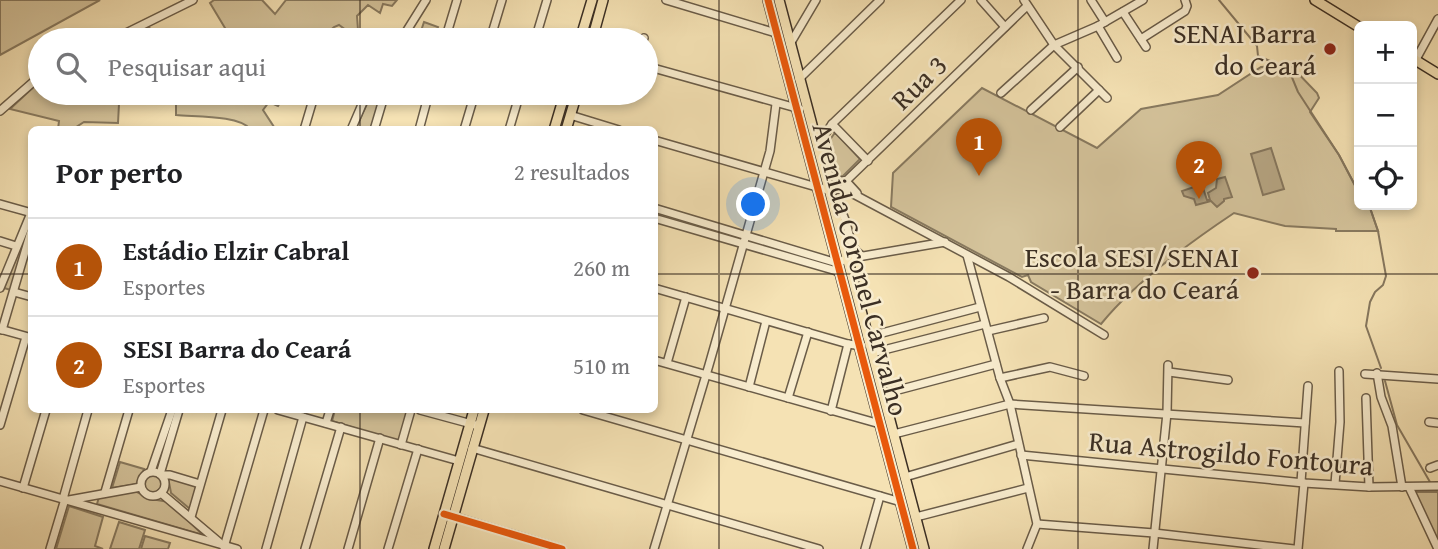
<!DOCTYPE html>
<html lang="pt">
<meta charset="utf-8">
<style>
:root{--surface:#fff;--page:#f6f6f6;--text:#202124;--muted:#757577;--line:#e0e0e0;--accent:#b45309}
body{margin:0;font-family:"Gentium Book Plus",serif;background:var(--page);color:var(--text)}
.controls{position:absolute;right:21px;top:21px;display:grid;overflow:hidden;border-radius:10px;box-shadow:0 4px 10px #0003}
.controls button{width:63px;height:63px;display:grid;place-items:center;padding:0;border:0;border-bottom:2px solid var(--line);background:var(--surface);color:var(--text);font:35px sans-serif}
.you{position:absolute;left:754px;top:205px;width:24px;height:24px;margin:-18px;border:5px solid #fff;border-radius:50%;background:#1a73e8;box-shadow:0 0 0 10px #1a73e833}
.badge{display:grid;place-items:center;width:46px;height:46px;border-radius:50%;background:var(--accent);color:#fff;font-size:23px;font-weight:700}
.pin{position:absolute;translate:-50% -58px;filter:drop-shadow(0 2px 4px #0008)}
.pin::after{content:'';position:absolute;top:37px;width:24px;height:21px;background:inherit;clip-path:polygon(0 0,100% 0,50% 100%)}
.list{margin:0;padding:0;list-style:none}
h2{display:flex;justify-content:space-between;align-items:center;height:91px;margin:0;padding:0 28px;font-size:30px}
h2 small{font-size:23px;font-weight:400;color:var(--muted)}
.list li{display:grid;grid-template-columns:46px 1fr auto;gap:21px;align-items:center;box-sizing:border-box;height:98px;padding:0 28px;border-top:2px solid var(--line)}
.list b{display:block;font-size:26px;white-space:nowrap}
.list p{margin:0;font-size:23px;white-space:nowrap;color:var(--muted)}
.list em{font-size:23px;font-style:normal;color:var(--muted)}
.icon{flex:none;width:38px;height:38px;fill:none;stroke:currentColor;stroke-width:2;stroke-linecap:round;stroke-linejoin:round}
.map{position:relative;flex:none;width:1438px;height:549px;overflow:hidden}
.search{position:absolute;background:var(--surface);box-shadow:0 4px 10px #0003;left:28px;top:28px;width:630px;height:77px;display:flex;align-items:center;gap:18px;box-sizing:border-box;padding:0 24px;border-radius:38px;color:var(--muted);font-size:26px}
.panel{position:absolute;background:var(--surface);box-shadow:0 4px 10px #0003;left:28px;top:126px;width:630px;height:287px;border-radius:10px}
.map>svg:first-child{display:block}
.green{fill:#d5c49c;stroke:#887a60;stroke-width:2}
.water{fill:#b6a583;stroke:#85765d;stroke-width:2}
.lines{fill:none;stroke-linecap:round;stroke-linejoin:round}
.stream{stroke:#85765d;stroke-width:2}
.minor-casing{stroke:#6a5c48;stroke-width:10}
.major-casing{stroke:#3b2f24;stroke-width:12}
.minor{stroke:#f8ecce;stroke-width:7}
.major{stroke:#f5e2b4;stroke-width:9}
.cycleway-casing{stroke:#f8ecce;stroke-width:11}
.cycleway{stroke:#e8590c;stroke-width:7}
.grid{fill:none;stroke:#3b2f24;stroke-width:2;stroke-opacity:0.55}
.poi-dot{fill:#8f2418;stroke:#f8ecce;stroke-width:2.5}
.labels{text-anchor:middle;stroke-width:5;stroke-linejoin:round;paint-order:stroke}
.poi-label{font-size:28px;fill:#3b2f24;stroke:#f8ecce;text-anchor:end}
.street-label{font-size:28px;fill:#3b2f24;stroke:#f8ecce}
</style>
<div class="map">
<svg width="1438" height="549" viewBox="0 0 1438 549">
<rect width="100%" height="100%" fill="#f5e2b4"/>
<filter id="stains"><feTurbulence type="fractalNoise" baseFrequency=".00286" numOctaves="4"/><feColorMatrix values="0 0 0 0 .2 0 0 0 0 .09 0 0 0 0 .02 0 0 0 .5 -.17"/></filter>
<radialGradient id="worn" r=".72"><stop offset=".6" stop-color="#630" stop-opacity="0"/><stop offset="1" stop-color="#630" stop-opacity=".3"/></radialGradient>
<g class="green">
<polygon points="0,0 100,0 0,55"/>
<polygon points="214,0 262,0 275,14 286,0 397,0 392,6 383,4 380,13 368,5 357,16 358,30 354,36 339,25 334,27 320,39 308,31 298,38 300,40 218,40 228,33 210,3"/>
<polygon points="424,22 438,27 433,40 418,40"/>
<polygon points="149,27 157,40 118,40"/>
<path d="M1290,65L1317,93L1319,98L1310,112L1339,155L1359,193V205H1369L1378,231H1336V229L1285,226L1234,213C1189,243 1135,282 1101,324L1031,282L1028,275L1022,277L891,207L893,173L982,88L1097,148L1141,109L1218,95L1261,67Z"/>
<polygon points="40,81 40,93 157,93 156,103 119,104 118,123 84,122 73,129 58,129 59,121 10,109"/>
<path d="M176,93H286L278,106L269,102L263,110L276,130L250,129C239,115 194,117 176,115Z"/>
<polygon points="372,93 383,93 372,129 355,130"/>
<polygon points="834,134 837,134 860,159 841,178 829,171 822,151"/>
<polygon points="29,223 29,227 11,290 4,288"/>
<polygon points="335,410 409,410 399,442 332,421"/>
<polygon points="120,462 144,469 138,484 112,488"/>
<circle cx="153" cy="484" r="10"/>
<polygon points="168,477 197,484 190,509 171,493"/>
<polygon points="129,492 137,492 151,499 169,502 203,535 97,504 99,497"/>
<polygon points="1416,492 1438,492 1438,545 1415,494"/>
<polygon points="69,506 103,517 95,546 103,549 56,549"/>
<polygon points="119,522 145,530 139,549 110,549"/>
<polygon points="145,536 170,543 168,549 141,549"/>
</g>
<g class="water">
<polygon points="1271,148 1284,189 1263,195 1251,154"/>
<polygon points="1225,177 1232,197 1224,199 1224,201 1217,207 1211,201 1196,205 1194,199 1184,196 1182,191 1200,185 1203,188 1207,200 1210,200 1208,193 1216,188 1217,179"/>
</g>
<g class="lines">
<g class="stream">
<polyline points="1219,0 1257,46 1258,56 1270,61 1274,68 1286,71 1291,75 1298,92 1339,155 1359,193"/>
<polyline points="1369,205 1378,231 1386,276 1383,285 1375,292 1370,302 1366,326 1381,368"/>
<polyline points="1385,381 1397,425 1430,482"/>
</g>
<g class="minor-casing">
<g id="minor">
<polyline points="666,0 776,33"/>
<polyline points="981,0 1005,27"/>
<polyline points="1024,0 1054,45 1107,98"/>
<polyline points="1091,0 1105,22"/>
<polyline points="1123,12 1146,47"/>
<polyline points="1098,26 1117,58"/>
<polyline points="1141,39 1185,11 1187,6 1185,0"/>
<polyline points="112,40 193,0"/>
<polyline points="401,40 426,0"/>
<polyline points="445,40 457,0"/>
<polyline points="490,40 502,0"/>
<polyline points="535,40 547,0"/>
<polyline points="643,40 644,38"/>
<polyline points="790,44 816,0"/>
<polyline points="1415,61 1438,19"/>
<polyline points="646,66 800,109"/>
<polyline points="799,79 880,0"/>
<polyline points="1001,93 1054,45 1098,26 1143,0"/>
<polyline points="1031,110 1078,67"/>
<polyline points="0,111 40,76"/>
<polyline points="570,115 619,130"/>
<polyline points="832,124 868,161"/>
<polyline points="1060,127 1099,90"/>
<polyline points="304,130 315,93"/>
<polyline points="351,130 367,93"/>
<polyline points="374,130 385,93"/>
<polyline points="419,130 429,93"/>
<polyline points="464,130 475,93"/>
<polyline points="509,130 520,93"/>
<polyline points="654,140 813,186 828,190 844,189 1009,277 1104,335"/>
<polyline points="817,146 832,124 961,0"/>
<polyline points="824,172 841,181 846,181 857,193"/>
<polyline points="844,189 846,181 1027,6"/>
<path d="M832,201C854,219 843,244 862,256"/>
<polyline points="0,204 32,213"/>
<polyline points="654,208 837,263 846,259 945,242"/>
<polyline points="654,218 840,272"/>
<polyline points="0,241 16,246"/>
<polyline points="967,255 1000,378 1010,404 1037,524 1027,549"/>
<polyline points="0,288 31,213"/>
<polyline points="654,288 848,344 862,346"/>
<polyline points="14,292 32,297"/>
<polyline points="0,329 32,338"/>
<polyline points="2,330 32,228"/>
<polyline points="988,331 1044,318"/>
<polyline points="867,337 980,307"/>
<polyline points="872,353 985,324"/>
<polyline points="654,360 880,424"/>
<polyline points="667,363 686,297"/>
<polyline points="1169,372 1228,380"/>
<polyline points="1377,373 1381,397 1392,426 1402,487"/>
<polyline points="1365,374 1438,379"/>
<polyline points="1000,378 1050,367 1084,376"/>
<polyline points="749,387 766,321"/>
<polyline points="883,394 996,364"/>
<polyline points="788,398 808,332"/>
<polyline points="1366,398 1369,487"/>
<polyline points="278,410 459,461"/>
<polyline points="420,410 479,426"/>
<polyline points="583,410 901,502"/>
<polyline points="831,411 848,344"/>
<polyline points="1429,422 1438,423"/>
<polyline points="326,423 330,410"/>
<polyline points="0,425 26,337"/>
<polyline points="894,434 1010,404 1305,423"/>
<polyline points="401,445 411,410"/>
<polyline points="472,448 819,549"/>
<polyline points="1021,455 1304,483 1369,487 1438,486"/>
<polyline points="1430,468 1438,465"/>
<polyline points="151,471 172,410"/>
<circle cx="153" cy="484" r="12"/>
<polyline points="160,474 179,410"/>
<polyline points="162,475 170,475 200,484"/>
<polyline points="905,477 1018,444"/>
<polyline points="0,481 237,549"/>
<polyline points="1301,482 1308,386"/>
<polyline points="1335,484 1340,422 1339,371"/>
<polyline points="1409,487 1438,549"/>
<polyline points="23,488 46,410"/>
<polyline points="105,492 129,410"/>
<polyline points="161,493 219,542"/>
<polyline points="63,499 88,410"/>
<polyline points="69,500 141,487"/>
<polyline points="449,515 562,549"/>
<polyline points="191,517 222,410"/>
<polyline points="916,517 1028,488"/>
<polyline points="1037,524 1154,533 1294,549"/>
<polyline points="224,547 264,410"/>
<polyline points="50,549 65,499"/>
<polyline points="266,549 303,417"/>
<polyline points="305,549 341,427"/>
<polyline points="348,549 380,438"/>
<polyline points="388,549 418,449"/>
<polyline points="654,549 709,365 770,151 776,104"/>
<polyline points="865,549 880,496"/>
<polyline points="1153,549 1167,413 1168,365"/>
<polyline points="1298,549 1304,483"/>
</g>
</g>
<g class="major-casing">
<g id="major">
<polyline points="768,0 913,549"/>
<polyline points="779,0 924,549"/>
<polyline points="1315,0 1359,27"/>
<polyline points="580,40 592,0"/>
<polyline points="592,40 603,0"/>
<polyline points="1412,58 1438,74"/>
<polyline points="554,130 565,93"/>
<polyline points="566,130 577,93"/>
<polyline points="434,549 474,410"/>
<polyline points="444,549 484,410"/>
</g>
</g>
<use href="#minor" class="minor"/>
<use href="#major" class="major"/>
<g class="cycleway-casing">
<g id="cycleway">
<polyline points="768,0 913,549"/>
<polyline points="444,514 562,549"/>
</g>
</g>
<use href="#cycleway" class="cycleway"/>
</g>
<path class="grid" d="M360,0V40M719,0V549M1078,0V549M360,93V130M0,274H32M654,274H1438M360,410V549"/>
<g class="poi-dot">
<circle cx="1330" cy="49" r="7"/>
<circle cx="1253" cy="273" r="7"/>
</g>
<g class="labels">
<g class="poi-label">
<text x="1316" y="43">SENAI Barra<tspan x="1316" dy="32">do Ceará</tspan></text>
<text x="1239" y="267">Escola SESI/SENAI<tspan x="1239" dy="32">- Barra do Ceará</tspan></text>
</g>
<g class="street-label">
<text transform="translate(919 82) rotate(-44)" y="10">Rua 3</text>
<text transform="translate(861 269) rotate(75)" y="10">Avenida Coronel Carvalho</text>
<text transform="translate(1231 453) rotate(5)" y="10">Rua Astrogildo Fontoura</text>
</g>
</g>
<rect width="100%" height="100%" filter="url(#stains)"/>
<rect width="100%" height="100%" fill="url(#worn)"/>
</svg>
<div class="controls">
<button>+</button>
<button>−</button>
<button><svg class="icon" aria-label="locate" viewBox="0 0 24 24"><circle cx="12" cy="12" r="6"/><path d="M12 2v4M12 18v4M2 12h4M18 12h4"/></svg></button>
</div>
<div class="you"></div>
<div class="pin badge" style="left:979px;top:176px">1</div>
<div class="pin badge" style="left:1199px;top:199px">2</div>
<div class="search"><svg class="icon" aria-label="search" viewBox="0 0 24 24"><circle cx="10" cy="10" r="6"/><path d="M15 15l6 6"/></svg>Pesquisar aqui</div>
<section class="panel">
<h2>Por perto<small>2 resultados</small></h2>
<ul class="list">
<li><span class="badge">1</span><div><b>Estádio Elzir Cabral</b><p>Esportes</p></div><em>260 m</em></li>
<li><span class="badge">2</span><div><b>SESI Barra do Ceará</b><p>Esportes</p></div><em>510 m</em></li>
</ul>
</section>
</div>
